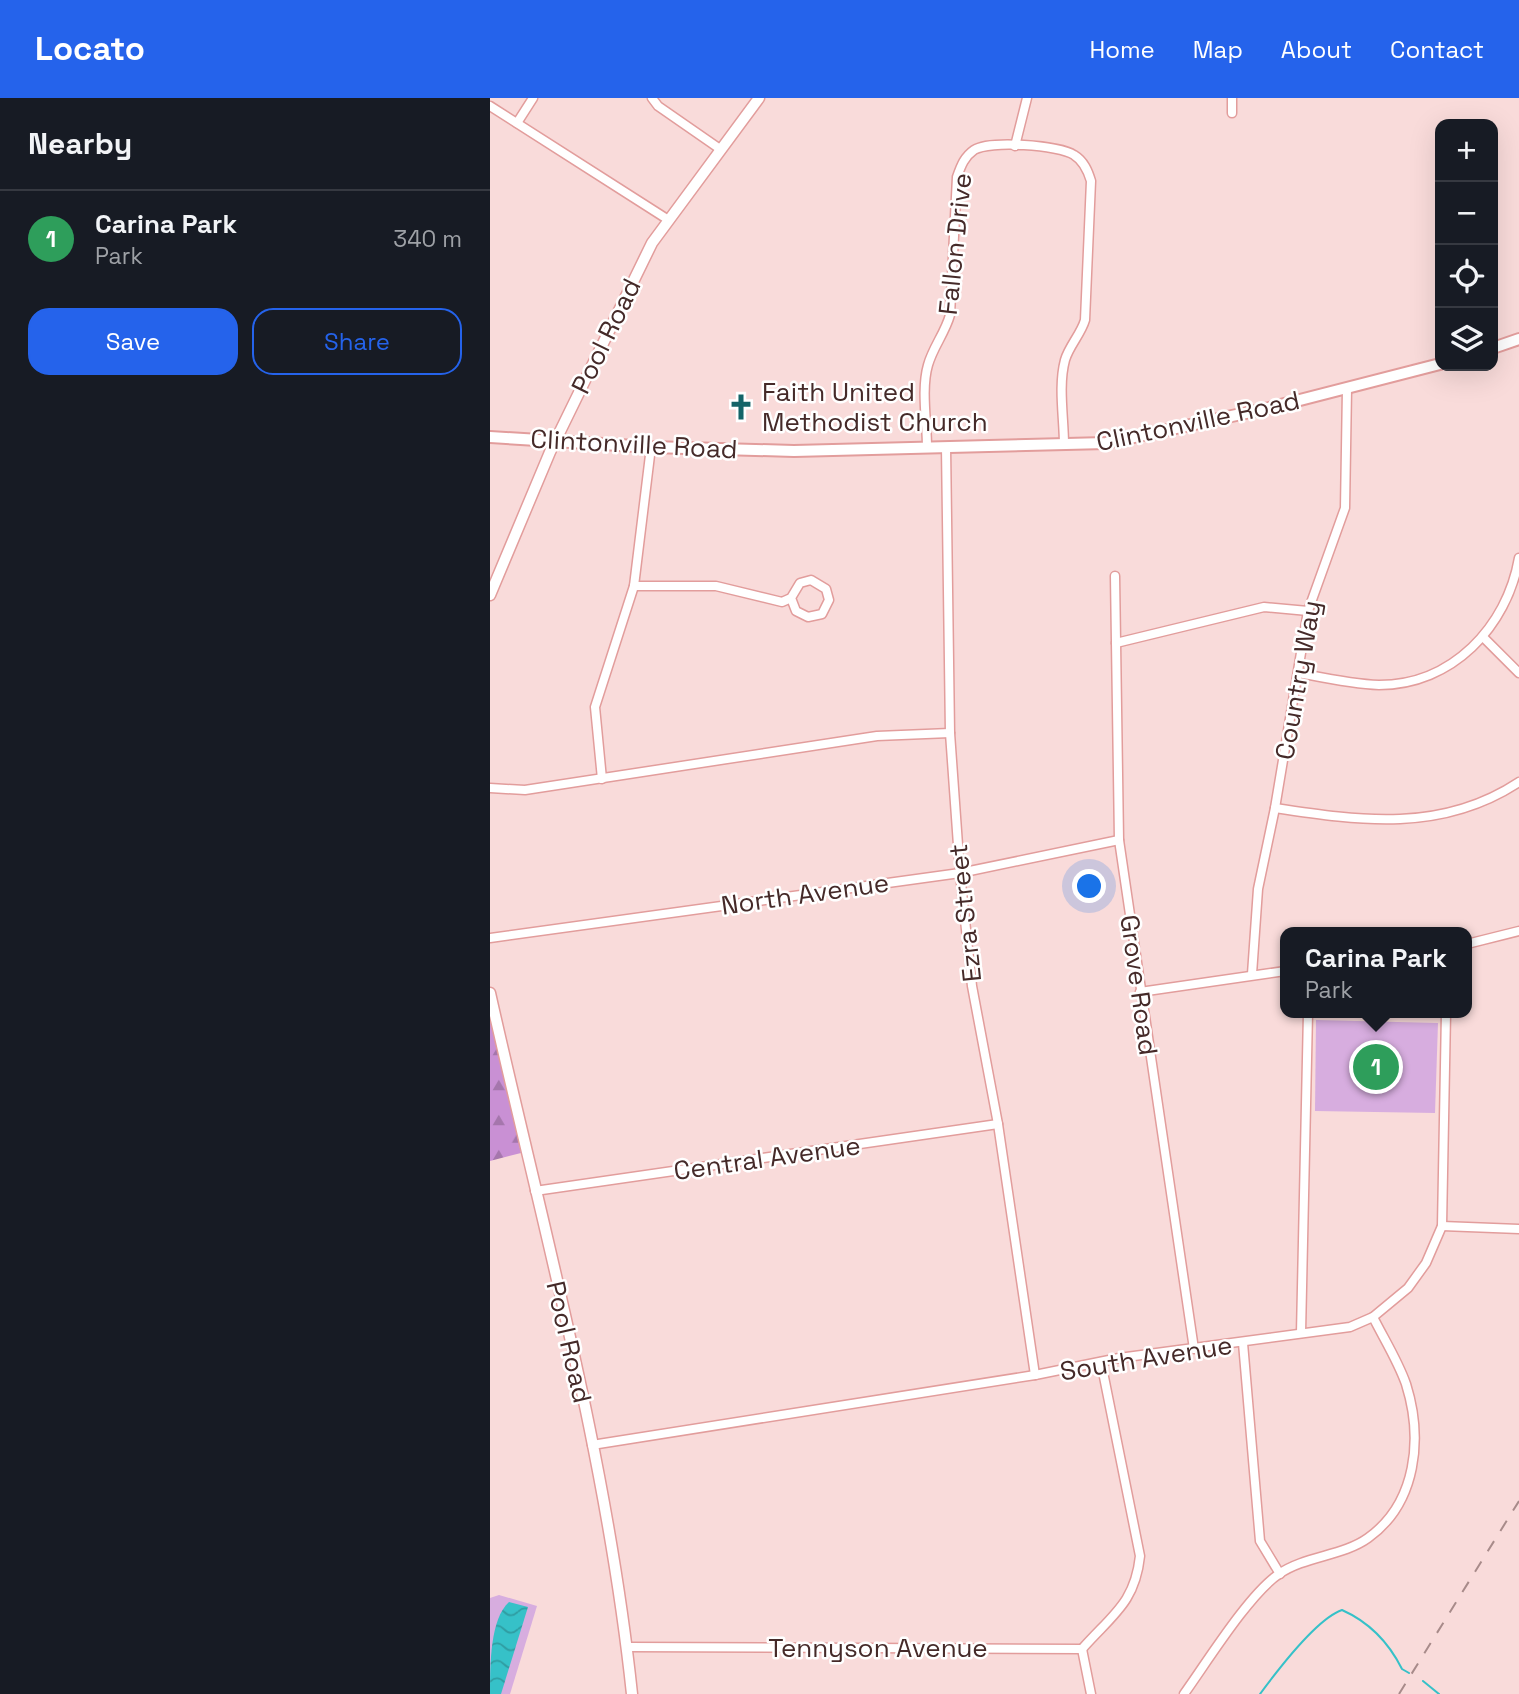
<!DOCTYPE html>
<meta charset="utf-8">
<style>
:root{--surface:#171b24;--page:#20242c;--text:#f1f3f6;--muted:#9ea1a6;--line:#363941;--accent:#2563eb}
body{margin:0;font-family:"Space Grotesk",sans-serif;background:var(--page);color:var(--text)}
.controls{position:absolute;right:21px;top:21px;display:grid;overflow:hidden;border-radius:14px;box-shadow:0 7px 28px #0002}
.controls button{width:63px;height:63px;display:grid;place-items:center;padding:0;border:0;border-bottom:2px solid var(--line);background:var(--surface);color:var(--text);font:35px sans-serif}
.you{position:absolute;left:600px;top:789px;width:24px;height:24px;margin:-18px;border:5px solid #fff;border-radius:50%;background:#1a73e8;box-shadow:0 0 0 10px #1a73e833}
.badge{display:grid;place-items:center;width:46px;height:46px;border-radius:50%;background:var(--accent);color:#fff;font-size:23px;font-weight:700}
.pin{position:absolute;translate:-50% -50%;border:4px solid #fff;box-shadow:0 2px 7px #0006}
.popup{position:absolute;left:790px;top:829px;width:192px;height:91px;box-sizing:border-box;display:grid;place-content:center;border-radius:14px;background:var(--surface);filter:drop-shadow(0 2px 5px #0005);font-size:23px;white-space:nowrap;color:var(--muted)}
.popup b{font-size:26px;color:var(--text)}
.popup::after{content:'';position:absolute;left:50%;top:100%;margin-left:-14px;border:14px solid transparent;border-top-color:var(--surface)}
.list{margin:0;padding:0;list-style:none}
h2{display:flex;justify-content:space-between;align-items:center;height:91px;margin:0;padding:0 28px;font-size:30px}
h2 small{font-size:23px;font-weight:400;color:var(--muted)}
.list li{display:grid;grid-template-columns:46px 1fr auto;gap:21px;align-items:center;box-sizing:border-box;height:98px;padding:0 28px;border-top:2px solid var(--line)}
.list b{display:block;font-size:26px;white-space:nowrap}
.list p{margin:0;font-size:23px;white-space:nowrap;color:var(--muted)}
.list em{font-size:23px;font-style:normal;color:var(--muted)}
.actions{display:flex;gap:14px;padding:21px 28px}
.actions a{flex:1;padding:16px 0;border:2px solid var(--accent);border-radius:21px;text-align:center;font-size:24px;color:var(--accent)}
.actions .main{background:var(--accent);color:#fff}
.icon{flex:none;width:38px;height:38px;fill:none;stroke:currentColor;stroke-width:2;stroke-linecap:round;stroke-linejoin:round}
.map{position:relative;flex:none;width:1029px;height:1596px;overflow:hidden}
header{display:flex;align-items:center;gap:42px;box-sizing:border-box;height:98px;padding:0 35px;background:var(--accent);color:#fff}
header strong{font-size:33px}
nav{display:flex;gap:38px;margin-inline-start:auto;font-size:24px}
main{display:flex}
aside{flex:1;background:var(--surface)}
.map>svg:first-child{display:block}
.forest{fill:url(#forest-firs)}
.green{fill:#d7addf}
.water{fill:url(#water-waves)}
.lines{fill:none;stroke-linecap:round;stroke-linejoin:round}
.stream{stroke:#36c1c8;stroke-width:2}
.minor-casing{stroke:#e29d9c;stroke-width:11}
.tertiary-casing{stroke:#e29d9c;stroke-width:13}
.secondary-casing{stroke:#e29d9c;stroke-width:14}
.minor{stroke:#fff;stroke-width:8}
.tertiary{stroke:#fff;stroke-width:10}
.secondary{stroke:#fff;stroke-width:10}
.rail{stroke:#a88b8a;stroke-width:2;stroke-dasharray:12 12;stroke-linecap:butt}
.labels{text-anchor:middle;stroke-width:5;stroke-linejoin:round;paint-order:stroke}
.street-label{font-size:26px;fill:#452a29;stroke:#fff}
.poi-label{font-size:26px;fill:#452a29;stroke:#fff;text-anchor:start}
</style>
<header>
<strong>Locato</strong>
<nav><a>Home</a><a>Map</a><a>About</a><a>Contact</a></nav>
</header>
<main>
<aside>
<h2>Nearby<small></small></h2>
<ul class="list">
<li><span class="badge" style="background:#2e9e5b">1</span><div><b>Carina Park</b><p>Park</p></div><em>340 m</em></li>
</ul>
<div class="actions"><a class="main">Save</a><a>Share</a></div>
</aside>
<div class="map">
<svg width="1029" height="1596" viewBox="0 0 1029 1596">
<defs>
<pattern id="forest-firs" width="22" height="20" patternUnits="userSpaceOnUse" patternTransform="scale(1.75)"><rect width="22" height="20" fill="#c990d4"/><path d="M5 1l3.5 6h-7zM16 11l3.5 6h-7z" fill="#a576ac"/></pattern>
<pattern id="water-waves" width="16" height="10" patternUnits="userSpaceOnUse" patternTransform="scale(1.75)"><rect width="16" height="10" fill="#36c1c8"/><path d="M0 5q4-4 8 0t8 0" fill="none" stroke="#2f9da2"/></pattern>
</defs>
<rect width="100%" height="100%" fill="#f9dbda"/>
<polygon class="forest" points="0,911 31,1055 0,1063"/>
<g class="green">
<polygon points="826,922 948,925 945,1015 825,1013"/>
<polygon points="9,1497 47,1508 20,1596 0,1596 0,1500"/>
</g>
<path class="water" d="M19,1504L38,1509L11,1596H0C0,1567 0,1521 19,1504Z"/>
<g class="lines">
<g class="stream">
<polyline points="933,1583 949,1596"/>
<path d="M770,1596C787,1573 826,1521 852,1512C879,1524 899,1545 912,1571L919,1575"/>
</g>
<g class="minor-casing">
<g id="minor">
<polyline points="162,0 168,8 230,51"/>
<polyline points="0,8 177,121"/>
<polyline points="742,15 742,0"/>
<polyline points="27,25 43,0"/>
<polyline points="525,48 537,0"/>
<path d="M437,349C437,324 431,291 438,267C443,249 455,235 460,217L467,79C471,68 474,59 484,52C499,42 569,47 584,57C594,63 598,73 601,83L595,222C591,236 579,248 575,262C568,288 574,320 574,347"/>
<polyline points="456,349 460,635 470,775 482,888 508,1026 545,1277"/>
<polyline points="625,478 629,742 704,1251"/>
<polyline points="144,488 226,488 292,504 301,500 310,485 321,482 336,491 339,502 332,516 318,519 306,513 301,500"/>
<polyline points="994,540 1029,575"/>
<polyline points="626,545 774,509 818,513"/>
<path d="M809,575C835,580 862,586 889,587C962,587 1017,529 1029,460"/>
<polyline points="112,681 105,609 144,488 161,349"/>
<polyline points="0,690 35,692 387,638 460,635"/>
<path d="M785,710C870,723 952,735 1029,684"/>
<polyline points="0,840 470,775 629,742"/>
<polyline points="977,846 1029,833"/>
<polyline points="762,876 768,791 785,710 818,513 855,410 857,291"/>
<polyline points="650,894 795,873"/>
<polyline points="45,1093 508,1026"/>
<polyline points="952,1128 1029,1131"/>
<polyline points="811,1235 818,915"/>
<polyline points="753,1245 770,1443 790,1476"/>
<polyline points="102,1347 545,1277 629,1260 860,1229 883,1219 918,1190 936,1165 952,1128 956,915"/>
<polyline points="137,1549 592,1551 601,1596"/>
<path d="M592,1551C622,1517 645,1505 650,1458L611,1264"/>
<path d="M694,1596C717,1564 759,1496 789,1476C815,1458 853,1458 878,1440C927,1405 933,1340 916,1286C908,1263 894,1241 883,1219"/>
</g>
</g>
<g class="tertiary-casing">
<g id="tertiary">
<polyline points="0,497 60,354 162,145 269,0"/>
<path d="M0,895C52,1127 117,1359 142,1596"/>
</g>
</g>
<g class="secondary-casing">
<g id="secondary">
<polyline points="1003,250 1029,241"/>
<polyline points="0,339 161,349 304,353 616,345 779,310 950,266"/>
</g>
</g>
<use href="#minor" class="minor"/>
<use href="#tertiary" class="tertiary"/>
<use href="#secondary" class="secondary"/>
<polyline class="rail" points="909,1596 1029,1403"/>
</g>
<defs>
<g id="church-bare" transform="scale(2.1)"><path d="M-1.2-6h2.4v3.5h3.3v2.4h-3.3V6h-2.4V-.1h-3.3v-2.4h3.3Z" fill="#146468" stroke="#fff" stroke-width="2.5" paint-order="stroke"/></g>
</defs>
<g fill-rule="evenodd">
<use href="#church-bare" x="251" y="309"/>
</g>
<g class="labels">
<g class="street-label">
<text transform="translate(465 146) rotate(-84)" y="9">Fallon Drive</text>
<text transform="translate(116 238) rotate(-64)" y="9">Pool Road</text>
<text transform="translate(708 323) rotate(-12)" y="9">Clintonville Road</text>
<text transform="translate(144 346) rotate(3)" y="9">Clintonville Road</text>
<text transform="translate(808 582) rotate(-80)" y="9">Country Way</text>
<text transform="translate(315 796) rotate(-8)" y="9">North Avenue</text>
<text transform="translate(475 815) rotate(-96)" y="9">Ezra Street</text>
<text transform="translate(649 887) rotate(82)" y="9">Grove Road</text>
<text transform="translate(277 1060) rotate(-8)" y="9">Central Avenue</text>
<text transform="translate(79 1244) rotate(77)" y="9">Pool Road</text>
<text transform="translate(656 1260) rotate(-9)" y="9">South Avenue</text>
<text x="388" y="1559">Tennyson Avenue</text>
</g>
<g class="poi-label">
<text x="272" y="303">Faith United<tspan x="272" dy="30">Methodist Church</tspan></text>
</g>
</g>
</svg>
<div class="controls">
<button>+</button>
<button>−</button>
<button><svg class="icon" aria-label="locate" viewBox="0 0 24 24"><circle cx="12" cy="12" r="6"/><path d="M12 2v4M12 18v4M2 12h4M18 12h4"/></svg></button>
<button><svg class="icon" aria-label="layers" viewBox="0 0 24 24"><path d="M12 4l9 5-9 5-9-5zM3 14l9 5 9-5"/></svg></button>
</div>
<div class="you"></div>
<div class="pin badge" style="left:886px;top:969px;background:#2e9e5b">1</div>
<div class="popup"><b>Carina Park</b>Park</div>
</div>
</main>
